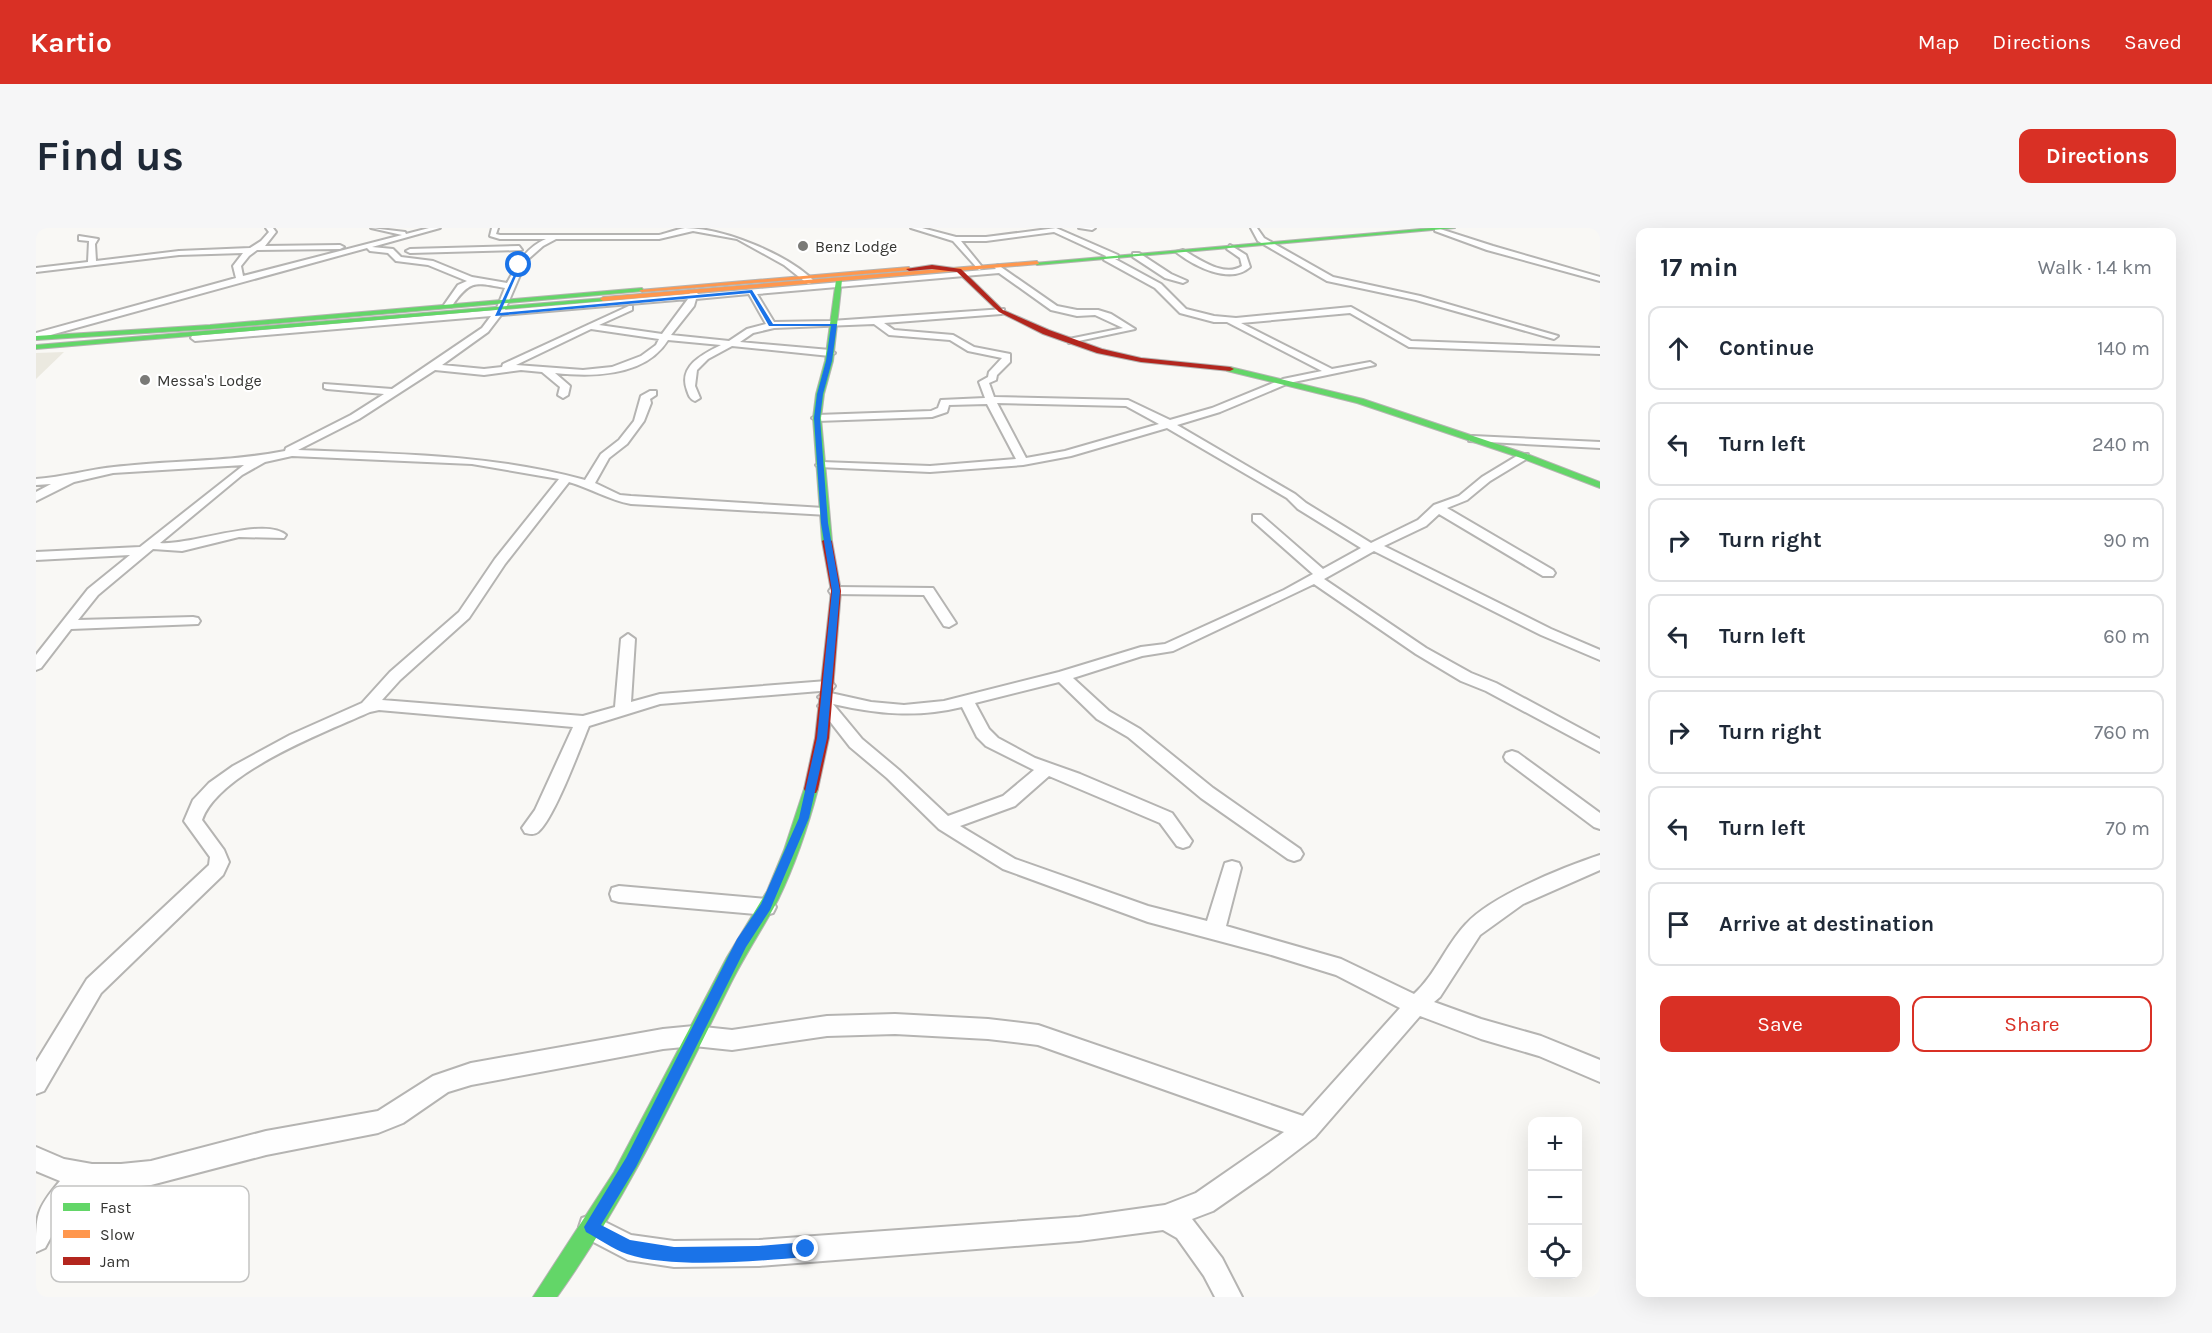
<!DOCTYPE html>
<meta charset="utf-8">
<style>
:root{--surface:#fff;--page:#f6f6f7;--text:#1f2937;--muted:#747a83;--line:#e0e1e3;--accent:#d93025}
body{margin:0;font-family:Karla,sans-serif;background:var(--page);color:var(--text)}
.controls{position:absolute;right:18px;bottom:18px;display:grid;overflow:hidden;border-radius:12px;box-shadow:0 6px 24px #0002}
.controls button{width:54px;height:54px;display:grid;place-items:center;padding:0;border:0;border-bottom:2px solid var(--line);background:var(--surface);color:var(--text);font:30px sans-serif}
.stop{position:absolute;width:18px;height:18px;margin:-14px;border:4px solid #1a73e8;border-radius:50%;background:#fff}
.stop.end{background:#1a73e8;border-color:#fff;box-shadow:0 2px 6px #0008}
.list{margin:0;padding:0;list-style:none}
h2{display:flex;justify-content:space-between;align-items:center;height:78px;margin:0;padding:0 24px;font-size:26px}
h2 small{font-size:20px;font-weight:400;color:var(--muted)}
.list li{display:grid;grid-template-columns:39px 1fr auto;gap:18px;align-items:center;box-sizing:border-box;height:84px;margin:0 12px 12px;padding:0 12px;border:2px solid var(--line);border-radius:12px}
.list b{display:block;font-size:22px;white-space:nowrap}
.list em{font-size:20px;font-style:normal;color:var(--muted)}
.actions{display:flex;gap:12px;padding:18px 24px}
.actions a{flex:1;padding:14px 0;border:2px solid var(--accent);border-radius:12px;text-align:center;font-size:21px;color:var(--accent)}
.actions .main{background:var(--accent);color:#fff}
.icon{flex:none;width:33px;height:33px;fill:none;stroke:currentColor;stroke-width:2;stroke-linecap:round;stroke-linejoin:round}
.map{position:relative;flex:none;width:1564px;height:1069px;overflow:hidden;border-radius:12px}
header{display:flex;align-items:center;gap:36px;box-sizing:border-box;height:84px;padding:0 30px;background:var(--accent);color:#fff}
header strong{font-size:28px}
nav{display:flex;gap:33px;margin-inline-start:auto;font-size:21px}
.intro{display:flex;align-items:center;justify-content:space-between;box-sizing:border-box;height:144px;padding:0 36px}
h1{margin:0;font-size:42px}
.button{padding:15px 27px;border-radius:12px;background:var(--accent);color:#fff;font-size:21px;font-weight:700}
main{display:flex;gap:36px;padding:0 36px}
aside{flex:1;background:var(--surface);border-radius:12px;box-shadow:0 6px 24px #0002}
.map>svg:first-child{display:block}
.built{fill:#ebe9e0}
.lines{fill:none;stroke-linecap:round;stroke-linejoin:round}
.street-casing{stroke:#b5b4b2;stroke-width:4}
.fast-casing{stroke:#b5b4b2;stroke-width:2}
.slow-casing{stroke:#b5b4b2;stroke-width:2}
.jam-casing{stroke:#b5b4b2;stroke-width:2}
.street{fill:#fefefe;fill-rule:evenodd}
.fast{fill:#63d668;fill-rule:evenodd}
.slow{fill:#ff974d;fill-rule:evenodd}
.jam{fill:#b3261e;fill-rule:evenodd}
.route{fill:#1a73e8}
.poi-dot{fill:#7a7a77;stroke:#fff;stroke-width:2}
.labels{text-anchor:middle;stroke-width:4.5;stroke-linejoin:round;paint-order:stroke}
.far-poi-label{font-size:16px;fill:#363633;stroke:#fff;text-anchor:start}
.key{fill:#fff;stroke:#c3c3c2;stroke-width:1.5}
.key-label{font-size:16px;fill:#363633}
</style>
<header>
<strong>Kartio</strong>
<nav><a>Map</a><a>Directions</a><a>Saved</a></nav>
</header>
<div class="intro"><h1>Find us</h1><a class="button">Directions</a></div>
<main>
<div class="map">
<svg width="1564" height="1069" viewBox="0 0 1564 1069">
<rect width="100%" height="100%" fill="#f9f8f5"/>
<polygon class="built" points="28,124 0,151 0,125"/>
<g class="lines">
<g class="street-casing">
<g id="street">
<path d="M230,0H237L240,4L229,18L304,17L308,19L304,21L221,22L213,28L205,38L207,48L366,7L335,0L369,4L370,6L393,0H404L336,19L357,21L365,29L397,33L436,49L471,55C481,37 490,19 510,11H464L454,8L456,0H462L460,6L464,7H623C631,5 642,1 649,0C688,0 753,27 779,54L772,56L748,37L701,11L657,3L623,11H520L507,18L490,33L469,82L653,66L658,62L662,66L960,41L958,39L962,37L1021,78L1041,82H1062L1075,86L1099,101L1033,115V111L1087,100L1059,87L1041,88L1015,82L963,45L721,66L738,94L795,93L968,81V85L965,86L848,95L858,102L917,107L938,119L974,126V134L961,147L960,152L953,155L958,169L1092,172L1134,192L1176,180L1247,151L1286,143L1191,94H1178L1144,85L1119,60L1068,32L1070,28L1018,4L950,13H925L947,40L943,42L917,13L875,0H886L920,9H950L1020,0L1082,27V31H1079L1125,56L1150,81L1178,88L1200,90L1315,79L1375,113L1564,120V126L1373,119L1314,85L1205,95L1296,141L1334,134L1339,137L1253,155L1184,184L1141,197L1259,266L1270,275L1335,315L1382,292L1398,277L1423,268L1446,249L1484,226H1492V230L1454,253L1431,272L1411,280L1517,342L1519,345L1517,348H1507L1403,286L1390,298L1348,318L1515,401L1564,422V432L1505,407L1338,323L1288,351L1390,420L1435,445L1460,455L1564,511V524L1450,463L1425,453L1380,426L1278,356L1137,423L1106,428L1037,450L1073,483L1104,501L1177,560L1264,621L1267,626L1264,631L1258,633L1252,631L1165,570L1092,509L1061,491L1023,454L939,475L953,501L962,510L999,530L1044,546L1136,585L1156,613L1153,618L1147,620L1141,618L1124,595L1013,548L979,578L924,598L979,631L1112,678L1171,693L1189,635L1196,633L1203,635L1205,640L1190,698L1305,731L1378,766C1400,746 1410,717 1430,696C1455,668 1528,639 1564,627V642L1487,676L1444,707L1404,769L1398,774L1445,791L1505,808L1564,832V854L1503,828L1445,811L1384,788L1279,909L1233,944L1177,983L1156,991L1186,1030L1206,1069H1179L1168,1048L1141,1010L1127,1002L1043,1013L723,1038L638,1039L592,1032L546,1008L543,999L546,990L555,987L595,1007L638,1013L723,1012L1043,989L1129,977L1160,965L1248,904L1002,817L952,811L859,806L791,808L696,822L658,818L627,821L435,857L412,864L367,895L342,905L230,927L115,957L85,960L50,959L27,987L9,1020L0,1024C0,987 0,981 24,953L0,943V919L28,931L56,936H85L115,933L230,903L342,883L397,848L435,835L627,801L658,798L696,802L791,788L859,786L952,791L1002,797L1267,888L1364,780L1300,747L1232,726L1112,694L967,641L903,601L851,550L814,519L782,478L787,473L782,469L790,464L835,474L868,477L908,473L1023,444L1105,419L1129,416L1248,362L1277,346L1217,293V287H1225L1287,341L1325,320L1262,281L1251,270L1131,200L1035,228L987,237L894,244L782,239L780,237L786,234L894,238L980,231L951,176L913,177L911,184L896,189L781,193L776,190L781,187L895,183L902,180L905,172L949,170L943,154L952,149L953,144L966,130L932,123L914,112L853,107L838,96L738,100L717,105L704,114L794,122L799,125L794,128L696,118L672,131L661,142L659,158L664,170L659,173C654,171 653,168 651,162C642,138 667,126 685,117L632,112C609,149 556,149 519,145L534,158L532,167L527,170L522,167L524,159L506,144L485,142L448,147L399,142L323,191L262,222C359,226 455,226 549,252L565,226L583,212L598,193L605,168L614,163H620V167L614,171L615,175L608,193L591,216L573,230L559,255L584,267L595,268L788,280L792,281V287L595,276C573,272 554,260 533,254L469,336L433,390L364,452L346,472L547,488L579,479L585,411L592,406L599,411L595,474L624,466L791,453L796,454L799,458L796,462L624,476L553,498C544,520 518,591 502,604C498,607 494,606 489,605L486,600L499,582L537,499L343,482L334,484C289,504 183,544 166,592L188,622L193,634L187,647L65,765L8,863L0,866V834L51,751L173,637L174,629L148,593L157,572L173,555L197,538L254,507L326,475L354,444L423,384L459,331L523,251L436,236L256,228L229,234L206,247L124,315C154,318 229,288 250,307L248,310L203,309L146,323L117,321L62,367L42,392L157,389L162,390L164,393L162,396L35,401L5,440L0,442V427L52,361L94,327L0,332V324L104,319L208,237L77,245L38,254L0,273V264L15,256L0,257V251C27,249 51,242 78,239C135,232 193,234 249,223L250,220L315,187L348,166L291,161L288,160V156L356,161L446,100L455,88L159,113L155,110L156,108L460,82L469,60C438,54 434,52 415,79H409L408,77L422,57L431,53L392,37L360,33L352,25L334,23L331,20L0,111V105L200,50L197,38L207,25L143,27L0,44V40L52,34L53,13L43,12V8L62,11L59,16L60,33L143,23L214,20L225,13L233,4ZM713,66L730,96L711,101L693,113L635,107L658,78L660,71ZM652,71L626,106L563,97L596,82V78H593L467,136L466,139L448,141L406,137L452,104L465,87ZM555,101L623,111L620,117L605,128L576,139L547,142L480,137ZM961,175L1090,178L1123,196L1029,223L990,230ZM797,476C841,486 881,490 926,479L941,509L950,518L998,542L967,568L912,588L863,542L826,511Z"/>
<polygon points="1043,0 1059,0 1056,2"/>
<polygon points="1215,0 1221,0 1228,10 1297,49 1384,68 1522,108 1518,111 1380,72 1291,53 1222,13"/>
<polygon points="1401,0 1457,18 1564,49 1564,53 1451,22 1399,3 1399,1"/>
<path d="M1194,17L1210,27L1214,39C1194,57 1158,38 1140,24L1147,22C1163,31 1188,50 1206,38L1204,30L1191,21Z"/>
<polygon points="483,18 486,22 374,25 370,23 374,21"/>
<polygon points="1097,25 1103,25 1135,46 1151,53 1147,55 1129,50 1097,29"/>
<polygon points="1437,208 1564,214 1564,220 1433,213 1433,209"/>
<polygon points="800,359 897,360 920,395 913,399 908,398 888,367 795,366 793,363 795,360"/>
<polygon points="1476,523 1482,525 1564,585 1564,601 1558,599 1470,533 1468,529 1470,525"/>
<polygon points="583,658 730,671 737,673 740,679 737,685 730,687 583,674 576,672 574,666 576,660"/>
</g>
</g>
<g class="fast-casing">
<g id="fast">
<polygon points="1396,0 1419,0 1001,37 998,35"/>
<polygon points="803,50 806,52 797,133 788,166 785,190 796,313 791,316 786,313 777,190 780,166 789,133 800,52"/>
<polygon points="606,60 608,63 174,101 0,112 0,108 174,97"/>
<polygon points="569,70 567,73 0,121 0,117"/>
<polygon points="1194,139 1327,171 1491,226 1564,254 1564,260 1485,230 1321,175 1191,143 1190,141"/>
<path d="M775,556L780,557L782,561C772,599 759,637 742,672C727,700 709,727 695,755C641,863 591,971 521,1069H497L578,944L691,729L731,663L748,622L768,561L770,557Z"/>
</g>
</g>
<g class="slow-casing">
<g id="slow">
<polygon points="1001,33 1003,36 567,73 564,71 567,69"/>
<polygon points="873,39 875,42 606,64 603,62"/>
</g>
</g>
<g class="jam-casing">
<g id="jam">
<polygon points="896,37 925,41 967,82 1013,102 1066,121 1105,130 1194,139 1198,141 1194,143 1105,134 1061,125 1007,106 963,84 921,44 896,41 873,43 870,41"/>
<polygon points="791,310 796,313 805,363 793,510 782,561 780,565 770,565 768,561 779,510 795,363 786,313"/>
</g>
</g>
<use href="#street" class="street"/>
<use href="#fast" class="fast"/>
<use href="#slow" class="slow"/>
<use href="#jam" class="jam"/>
</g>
<path class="route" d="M483,36L485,37L464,85L716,62L737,96H801L796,133L787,166L784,190L792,295L804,363L791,510L773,590L734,682L710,719L600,939L565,997L594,1012L638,1019L723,1018L770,1014L775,1016L777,1021L775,1026L770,1029C722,1033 635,1041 591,1026C577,1021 563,1011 550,1004L548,999L590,930L701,711L725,676L763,590L781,510L796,363L785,295L778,190L781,166L790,133L795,98H733L714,65L459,88Z"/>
<g class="poi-dot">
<circle cx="767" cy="18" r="6"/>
<circle cx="109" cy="152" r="6"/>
</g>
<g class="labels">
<g class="far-poi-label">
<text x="779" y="24">Benz Lodge</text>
<text x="121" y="158">Messa's Lodge</text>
</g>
</g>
<rect x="15" y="958" width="198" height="96" rx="9" class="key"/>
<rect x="27" y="975" width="27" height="8" fill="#63d668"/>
<rect x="27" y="1002" width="27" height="8" fill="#ff974d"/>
<rect x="27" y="1029" width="27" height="8" fill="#b3261e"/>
<g class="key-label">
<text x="64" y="985">Fast</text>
<text x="64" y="1012">Slow</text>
<text x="64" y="1039">Jam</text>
</g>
</svg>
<div class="controls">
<button>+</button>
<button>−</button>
<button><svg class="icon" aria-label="locate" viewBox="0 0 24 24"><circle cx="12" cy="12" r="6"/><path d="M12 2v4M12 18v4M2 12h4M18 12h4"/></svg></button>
</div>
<div class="stop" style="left:483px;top:37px"></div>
<div class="stop end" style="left:770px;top:1021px"></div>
</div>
<aside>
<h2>17 min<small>Walk · 1.4 km</small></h2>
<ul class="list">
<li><svg class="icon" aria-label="ahead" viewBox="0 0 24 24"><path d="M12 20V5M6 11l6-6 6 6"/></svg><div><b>Continue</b></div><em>140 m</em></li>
<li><svg class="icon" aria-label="left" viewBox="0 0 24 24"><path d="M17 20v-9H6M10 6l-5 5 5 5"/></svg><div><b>Turn left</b></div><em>240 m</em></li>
<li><svg class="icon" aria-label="right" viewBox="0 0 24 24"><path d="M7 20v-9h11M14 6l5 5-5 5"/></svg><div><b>Turn right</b></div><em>90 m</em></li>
<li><svg class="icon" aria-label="left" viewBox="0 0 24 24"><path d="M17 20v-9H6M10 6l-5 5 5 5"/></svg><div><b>Turn left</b></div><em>60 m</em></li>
<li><svg class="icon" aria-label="right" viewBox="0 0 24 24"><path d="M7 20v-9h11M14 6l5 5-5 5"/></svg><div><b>Turn right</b></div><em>760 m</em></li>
<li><svg class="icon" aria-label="left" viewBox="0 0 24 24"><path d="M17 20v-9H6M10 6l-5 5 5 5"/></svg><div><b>Turn left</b></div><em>70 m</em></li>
<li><svg class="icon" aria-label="arrive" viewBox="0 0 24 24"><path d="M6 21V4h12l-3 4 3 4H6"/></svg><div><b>Arrive at destination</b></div></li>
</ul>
<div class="actions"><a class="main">Save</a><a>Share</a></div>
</aside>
</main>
